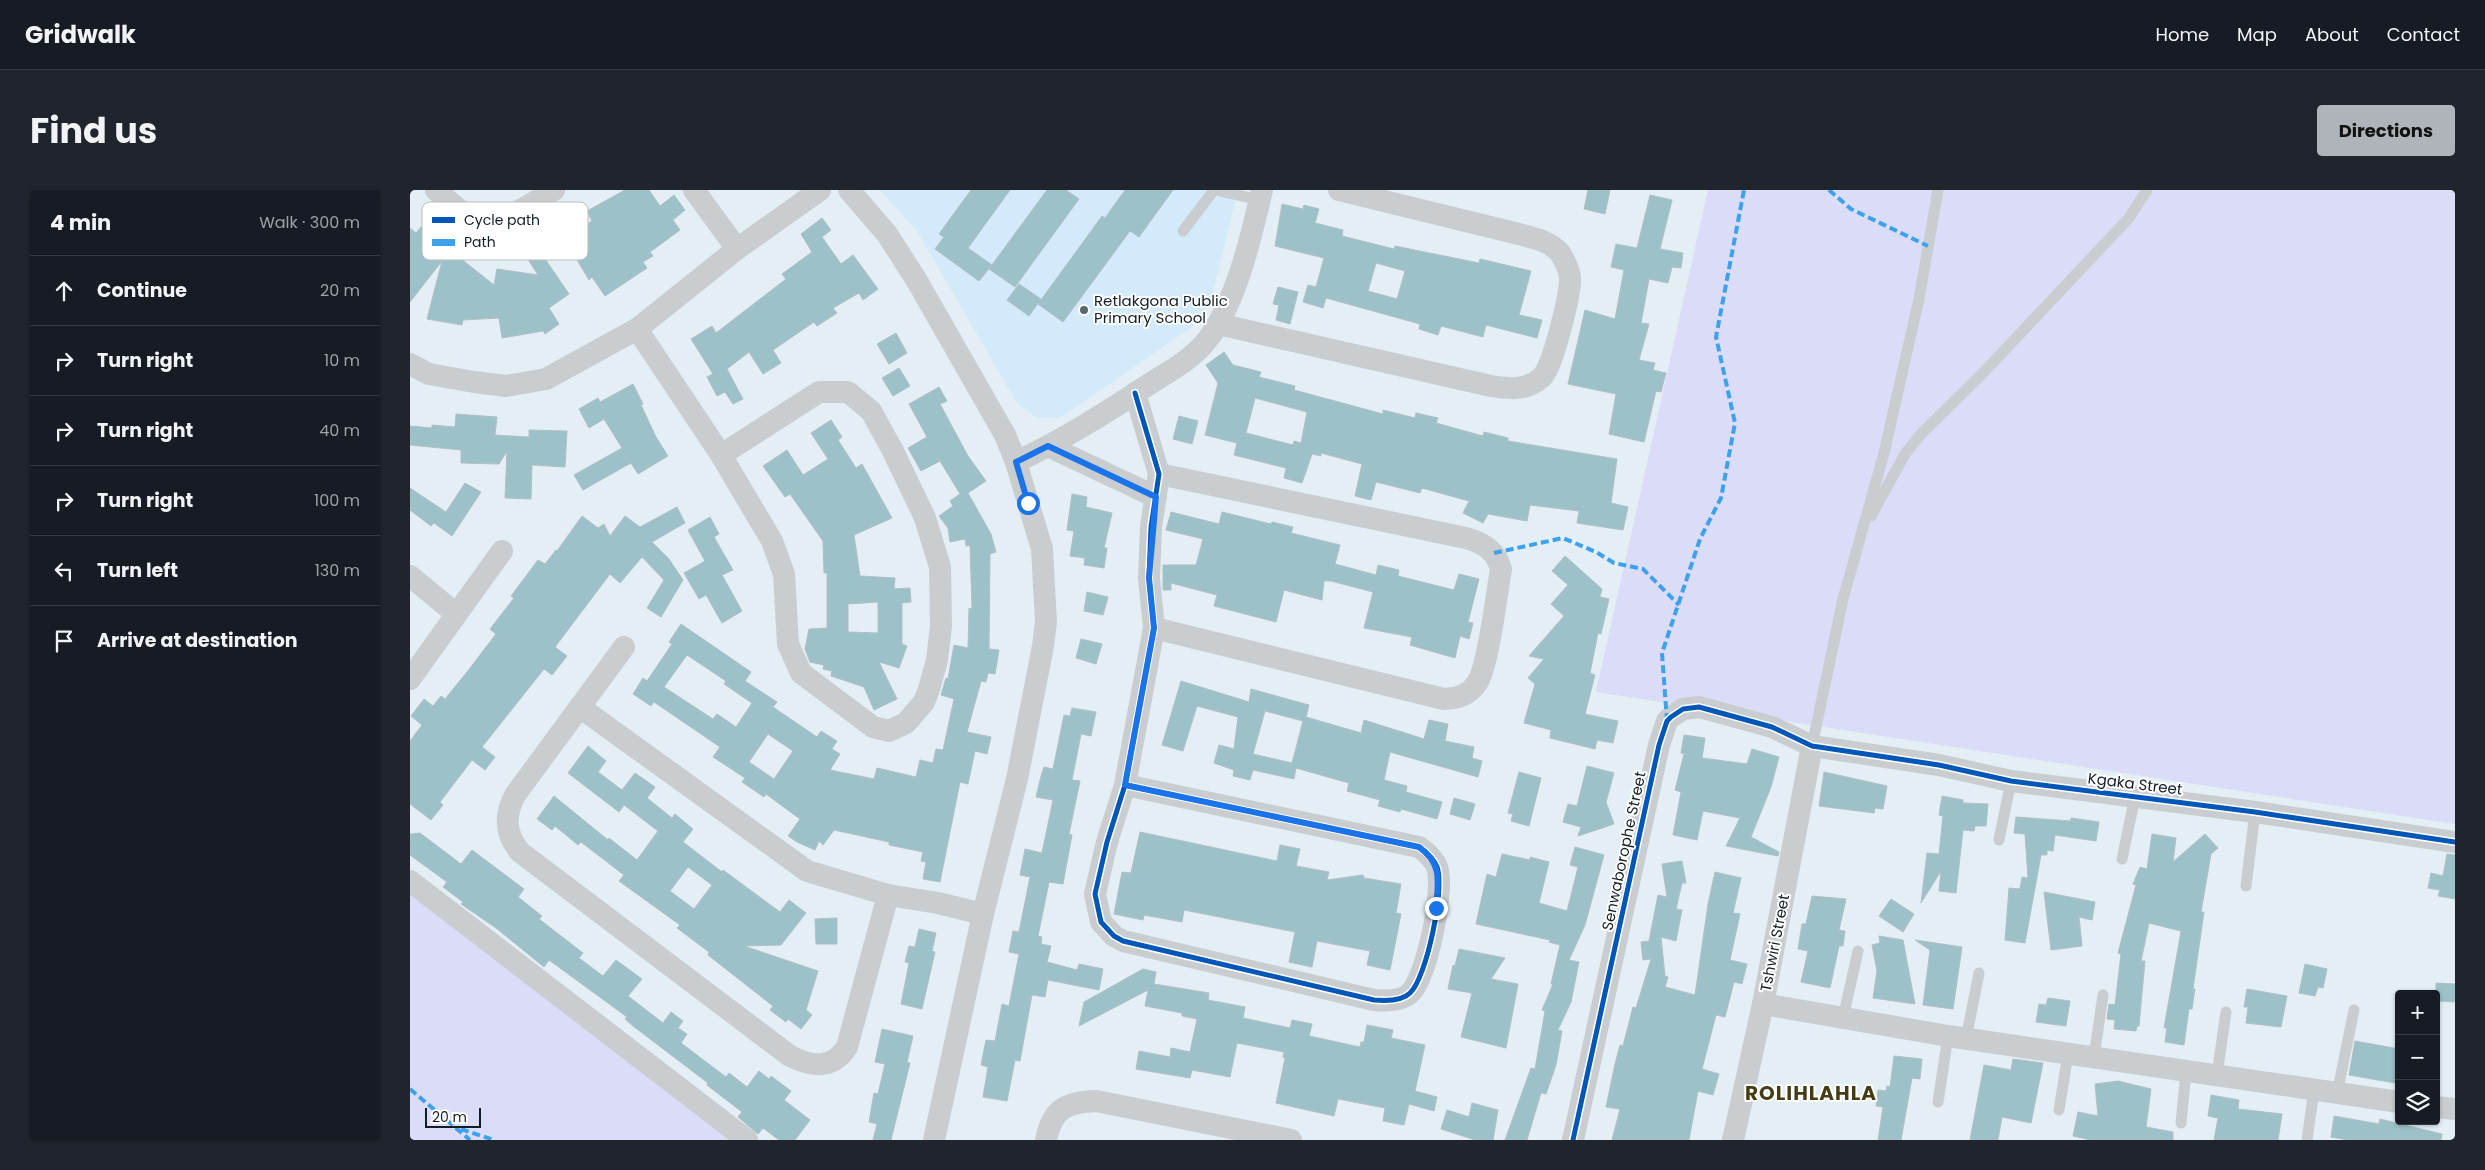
<!DOCTYPE html>
<meta charset="utf-8">
<style>
:root{--surface:#171b24;--page:#20242c;--text:#f1f3f6;--muted:#9ea1a6;--line:#363941;--accent:#aeb4b9}
body{margin:0;font-family:Poppins,sans-serif;background:var(--page);color:var(--text)}
.controls{position:absolute;right:15px;bottom:15px;display:grid;overflow:hidden;border-radius:5px;box-shadow:0 1px 4px #0004}
.controls button{width:45px;height:45px;display:grid;place-items:center;padding:0;border:0;border-bottom:1px solid var(--line);background:var(--surface);color:var(--text);font:25px sans-serif}
.scale{position:absolute;left:15px;bottom:12px;width:56px;box-sizing:border-box;padding-left:5px;border:2px solid #121e26;border-top:0;font-size:14px;line-height:18px;white-space:nowrap;color:#121e26;-webkit-text-stroke:4px #fff;paint-order:stroke}
.stop{position:absolute;width:15px;height:15px;margin:-11px;border:4px solid #1a73e8;border-radius:50%;background:#fff}
.stop.end{background:#1a73e8;border-color:#fff;box-shadow:0 1px 5px #0008}
.list{margin:0;padding:0;list-style:none}
h2{display:flex;justify-content:space-between;align-items:center;height:65px;margin:0;padding:0 20px;font-size:21px}
h2 small{font-size:16px;font-weight:400;color:var(--muted)}
.list li{display:grid;grid-template-columns:32px 1fr auto;gap:15px;align-items:center;box-sizing:border-box;height:70px;padding:0 20px;border-top:1px solid var(--line)}
.list b{display:block;font-size:19px;white-space:nowrap}
.list em{font-size:16px;font-style:normal;color:var(--muted)}
.icon{flex:none;width:28px;height:28px;fill:none;stroke:currentColor;stroke-width:2;stroke-linecap:round;stroke-linejoin:round}
.map{position:relative;flex:none;width:2045px;height:950px;overflow:hidden;border-radius:5px}
header{display:flex;align-items:center;gap:30px;box-sizing:border-box;height:70px;padding:0 25px;background:var(--surface);border-bottom:1px solid var(--line)}
header strong{font-size:24px}
nav{display:flex;gap:28px;margin-inline-start:auto;font-size:18px}
.intro{display:flex;align-items:center;justify-content:space-between;box-sizing:border-box;height:120px;padding:0 30px}
h1{margin:0;font-size:35px}
.button{padding:12px 22px;border-radius:5px;background:var(--accent);color:#111;font-size:18px;font-weight:700}
main{display:flex;gap:30px;padding:0 30px}
aside{flex:1;background:var(--surface);border-radius:5px;box-shadow:0 1px 4px #0004}
.map>svg:first-child{display:block}
.built{fill:#d2eaf9}
.green{fill:#dadcf8}
.building{fill:#9cc1c9;stroke:#b2bfc4;fill-rule:evenodd}
.lines{fill:none;stroke-linecap:round;stroke-linejoin:round}
.lane{stroke:#cacdd0;stroke-width:11}
.street{stroke:#cacdd0;stroke-width:22}
.quiet{stroke:#3da2eb;stroke-width:4;stroke-dasharray:8 4;stroke-linecap:butt}
.cycleway-casing{stroke:#fff;stroke-width:8}
.cycleway{stroke:#0057b8;stroke-width:5}
.route{stroke:#1a73e8;stroke-width:6}
.poi-dot{fill:#5b676e;stroke:#fff;stroke-width:2}
.labels{text-anchor:middle;stroke-width:4;stroke-linejoin:round;paint-order:stroke}
.poi-label{font-size:15px;fill:#121e26;stroke:#fff;text-anchor:start}
.street-label{font-size:15px;fill:#121e26;stroke:#fff}
.district-label{font-size:20px;font-weight:bold;letter-spacing:1px;fill:#443c13;stroke:#fff}
.key{fill:#fff;stroke:#b8bcbe;stroke-width:1}
.key-label{font-size:14px;fill:#121e26}
</style>
<header>
<strong>Gridwalk</strong>
<nav><a>Home</a><a>Map</a><a>About</a><a>Contact</a></nav>
</header>
<div class="intro"><h1>Find us</h1><a class="button">Directions</a></div>
<main>
<aside>
<h2>4 min<small>Walk · 300 m</small></h2>
<ul class="list">
<li><svg class="icon" aria-label="ahead" viewBox="0 0 24 24"><path d="M12 20V5M6 11l6-6 6 6"/></svg><div><b>Continue</b></div><em>20 m</em></li>
<li><svg class="icon" aria-label="right" viewBox="0 0 24 24"><path d="M7 20v-9h11M14 6l5 5-5 5"/></svg><div><b>Turn right</b></div><em>10 m</em></li>
<li><svg class="icon" aria-label="right" viewBox="0 0 24 24"><path d="M7 20v-9h11M14 6l5 5-5 5"/></svg><div><b>Turn right</b></div><em>40 m</em></li>
<li><svg class="icon" aria-label="right" viewBox="0 0 24 24"><path d="M7 20v-9h11M14 6l5 5-5 5"/></svg><div><b>Turn right</b></div><em>100 m</em></li>
<li><svg class="icon" aria-label="left" viewBox="0 0 24 24"><path d="M17 20v-9H6M10 6l-5 5 5 5"/></svg><div><b>Turn left</b></div><em>130 m</em></li>
<li><svg class="icon" aria-label="arrive" viewBox="0 0 24 24"><path d="M6 21V4h12l-3 4 3 4H6"/></svg><div><b>Arrive at destination</b></div></li>
</ul>
</aside>
<div class="map">
<svg width="2045" height="950" viewBox="0 0 2045 950">
<rect width="100%" height="100%" fill="#e3eef5"/>
<polygon class="built" points="470,0 828,0 802,106 786,134 650,228 626,227 607,213 507,41"/>
<g class="green">
<polygon points="1298,0 2045,0 2045,634 1186,502"/>
<polygon points="0,700 333,950 0,950"/>
</g>
<g class="building">
<polygon points="215,0 239,0 250,16 264,5 275,20 263,30 270,40 240,62 243,66 233,72 237,78 195,106 182,87 179,90 154,48 182,31 177,21"/>
<polygon points="561,0 600,0 558,58 582,75 569,91 525,59 534,47 529,44"/>
<polygon points="637,0 656,0 669,9 605,97 579,79"/>
<polygon points="715,0 763,0 729,47 720,41 653,132 628,114 692,26 695,28"/>
<polygon points="1178,0 1200,0 1195,24 1174,19"/>
<polygon points="1240,5 1262,10 1250,59 1273,63 1271,78 1262,77 1258,93 1239,89 1231,133 1239,134 1229,170 1245,173 1243,180 1256,183 1251,202 1246,201 1234,252 1199,244 1206,204 1158,194 1175,120 1205,129 1214,80 1201,77 1206,54 1227,58"/>
<path d="M872,14L893,19L894,15L909,19L905,33L933,40L932,46L984,59L985,56L1069,73L1070,69L1121,81L1109,125L1132,130L1127,148L1076,135L1073,147L1031,136L1028,145L1009,139L1010,134L916,108L913,118L893,112L898,95L906,97L914,68L865,56ZM966,73L995,81L987,109L958,101Z"/>
<polygon points="412,28 421,40 412,47 431,74 443,65 468,99 453,110 449,103 423,118 427,123 407,136 404,132 363,160 371,173 353,184 339,162 317,179 333,209 323,214 315,202 307,206 297,187 303,184 281,149 302,136 306,143 376,89 372,84 402,62 391,44"/>
<polygon points="11,37 84,95 87,79 128,85 117,68 129,60 159,104 139,118 149,134 135,144 133,141 92,148 89,128 53,130 52,135 17,129 32,71 0,112 0,38 6,43"/>
<polygon points="609,94 631,109 619,126 597,110"/>
<polygon points="868,97 888,102 880,134 866,130 869,115 863,114"/>
<polygon points="486,143 497,163 479,174 467,154"/>
<path d="M814,162L823,175L851,182L849,187L885,196L884,200L973,224V220L1005,228L1006,223L1028,228L1026,233L1073,246L1074,242L1098,248V251L1207,269L1201,313L1218,317L1213,340L1167,333L1169,321L1120,315L1117,331L1078,324L1073,333L1053,323L1059,311L1012,298L1010,303L966,292L961,310L945,306L952,274L911,263V266L902,264L892,293L874,288L876,278L824,265L827,253L795,245L808,193L796,175ZM845,208L897,222L891,253L884,251L883,255L836,243Z"/>
<polygon points="489,178 500,196 483,206 472,188"/>
<polygon points="223,194 233,214 231,215 246,247 258,266 228,284 221,273 173,300 164,285 212,258 194,229 179,238 169,219 188,208 190,212"/>
<path d="M529,197L537,211L530,214L558,266L576,291L558,303L581,344L586,362L580,364L579,459L589,460L585,484L578,483L576,492L571,491L557,542L581,547L577,564L565,561L558,594L550,592L530,692L513,689L516,672L511,671L513,662L479,655V652L424,640L413,655L409,651L405,660L387,652L378,646L390,629L356,604L354,607L332,592L335,588L303,567L310,557L244,512L241,516L223,504L233,488L237,491L262,454L259,452L271,434L341,482L335,491L367,512L363,517L407,547L411,541L427,551L422,559L430,564L420,580L464,589L467,578L506,587L510,570L523,573L526,559L533,560L544,509L531,505L536,488L538,489L544,455L558,458L559,418L562,419L560,355L556,356L555,349L540,352L538,338L529,326L543,316L540,311L550,304L530,271L511,281L498,258L517,247L499,214ZM277,465L316,491L314,494L342,513L326,537L307,524L303,529L254,497ZM358,544L383,561L364,589L339,572Z"/>
<polygon points="46,224 87,227 85,245 119,247 119,240 157,241 155,277 122,275 121,309 95,308 97,261 89,274 51,273 51,260 0,255 0,236 22,238 22,235 45,237"/>
<polygon points="769,226 788,231 782,254 763,249"/>
<path d="M421,230L432,247L428,250L446,278L452,274L482,328L444,345L450,386L485,388L484,399L500,398L501,412L492,413V454L497,456L489,478L469,472L487,509L464,520L454,497L421,486L422,481L413,479L414,475L400,472L395,459L399,439L417,438V383H414L413,351L380,304L375,307L353,276L377,260L393,285L418,269L401,243ZM468,412V443L438,442V414Z"/>
<polygon points="55,293 71,302 42,346 24,333 21,336 0,320 0,298 36,322"/>
<polygon points="662,304 677,307 676,317 702,323 694,358 697,358 694,378 674,375 675,368 660,366 664,341 657,340"/>
<polygon points="267,317 275,333 242,352 259,369 273,390 251,427 237,418 254,390 232,367 210,393 200,384 145,457 157,466 142,485 134,479 72,557 85,567 75,580 62,570 30,612 33,615 21,630 0,614 0,551 12,535 1,526 14,509 23,516 31,506 35,509 57,482 86,444 80,439 104,408 101,406 128,370 135,374 146,360 147,361 172,326 188,338 194,334 200,346 215,326 230,337"/>
<polygon points="761,322 809,334 812,322 861,334 862,332 883,337 881,343 930,355 925,374 966,385 968,375 989,380 988,386 1044,400 1049,384 1069,389 1058,432 1063,433 1059,449 1050,446 1045,468 1000,455 1002,447 954,438 963,402 921,391 914,391 912,410 874,400 866,432 804,416 807,405 761,393 761,400 753,400 753,375 786,375 793,349 756,340"/>
<polygon points="300,327 309,344 304,347 323,380 312,385 332,421 312,433 296,405 289,409 274,383 295,371 278,340"/>
<polygon points="1155,366 1192,399 1190,407 1199,409 1191,444 1188,443 1180,483 1185,485 1175,524 1208,531 1203,553 1187,550 1185,559 1140,548 1141,540 1114,533 1125,494 1118,488 1134,469 1119,466 1154,426 1141,414 1158,395 1142,381"/>
<polygon points="677,402 698,407 693,425 674,421"/>
<polygon points="671,449 692,454 686,474 666,468"/>
<path d="M771,491L839,512L841,499L899,515L896,527L951,543L954,530L1014,549L1019,530L1038,534L1035,551L1064,557L1062,568L1072,571L1068,587L980,562L974,590L997,596L996,602L1032,612L1027,629L991,619L990,622L968,616L970,610L937,601L939,593L886,578L884,589L843,580L840,590L823,586L824,580L804,573L809,555L824,559L828,527L787,516L773,561L752,555ZM855,521L893,531L882,573L843,564Z"/>
<polygon points="662,518 686,522 681,546 671,544 662,590 670,591 659,644 662,645 653,694 639,692 628,746 632,747 631,754 641,756 637,772 667,780 669,774 693,779 689,800 638,790 635,807 622,805 610,871 605,870 597,911 573,907 578,877 571,875 576,850 585,851 592,814 599,816 609,764 599,762 603,741 609,742 620,687 610,685 615,659 632,663 643,610 626,607 631,586 634,577 643,579 654,525 660,526"/>
<polygon points="1274,545 1295,548 1292,568 1337,574 1342,559 1369,567 1361,597 1341,647 1369,662 1368,666 1316,656 1330,628 1293,621 1287,650 1263,645 1271,602 1265,600 1274,564 1271,563"/>
<path d="M178,556L196,571L188,582L212,600L225,583L245,597L237,608L262,628L265,624L283,639L273,652L312,682L313,680L370,722L379,710L396,723L371,755L334,756L408,781L396,820L402,825L391,839L378,829L376,832L360,820L363,816L298,765L299,762L267,738L270,735L209,691L214,685L171,652L168,655L145,636L142,640L127,629L144,606L198,650L199,648L227,670L248,641L214,615L209,622L158,583ZM278,677L302,695L284,719L260,701Z"/>
<polygon points="1177,576 1204,583 1196,612 1204,634 1168,646 1171,637 1153,632 1158,614 1167,616"/>
<polygon points="1109,582 1131,588 1119,636 1101,631 1103,624 1098,623"/>
<polygon points="1414,582 1477,596 1473,619 1465,618 1464,623 1409,616"/>
<polygon points="1532,606 1553,610 1553,613 1578,614 1576,636 1565,636 1564,641 1553,640 1546,703 1529,701 1531,681 1511,713 1517,663 1529,664 1533,626 1529,625"/>
<polygon points="1044,608 1065,614 1060,630 1040,624"/>
<polygon points="1606,627 1661,631 1661,628 1689,632 1686,651 1645,645 1643,661 1637,660 1637,665 1631,665 1615,753 1595,750 1599,698 1610,699 1612,687 1618,688 1615,644 1604,643"/>
<polygon points="730,642 867,671 870,655 890,659 886,676 919,682 917,690 953,685 954,688 991,694 986,723 991,724 980,780 957,775 960,761 907,751 902,777 879,772 885,742 774,720 772,732 734,725 733,730 704,724 712,682 721,683"/>
<polygon points="10,643 51,674 62,660 114,699 108,707 132,726 129,729 173,763 169,768 193,786 206,770 232,789 218,806 253,833 261,822 273,831 268,838 277,844 271,853 316,887 319,883 337,897 349,881 359,889 361,886 381,901 374,910 400,930 385,950 369,950 353,938 348,944 328,927 332,922 297,895 298,893 223,836 215,829 217,827 139,770 134,777 86,738 51,714 53,712 33,697 37,692 0,665 0,644"/>
<polygon points="1742,644 1766,648 1763,672 1795,644 1808,658 1801,664 1791,722 1794,722 1783,799 1785,799 1782,819 1779,819 1774,855 1755,852 1757,838 1754,838 1771,741 1739,733 1731,771 1735,771 1729,836 1727,836 1726,841 1704,839 1705,830 1697,829 1699,814 1705,815 1711,764 1708,763 1726,695 1723,694 1730,677 1737,679"/>
<polygon points="1165,657 1194,665 1175,735 1159,770 1169,772 1161,812 1148,840 1152,841 1146,875 1136,904 1131,903 1117,950 1095,950 1121,878 1125,879 1135,821 1132,820 1143,794 1141,794 1150,755 1139,752 1140,750 1066,734 1077,684 1086,687 1092,664 1120,670 1120,667 1139,672 1129,713 1157,721 1168,677 1160,675"/>
<polygon points="2037,664 2045,665 2045,709 2028,706 2030,700 2018,698 2021,683 2033,686"/>
<polygon points="1272,671 1276,693 1272,693 1266,719 1272,720 1266,751 1251,747 1255,786 1258,787 1255,797 1285,805 1298,714 1305,682 1331,688 1323,723 1330,724 1320,770 1337,774 1332,794 1324,792 1315,827 1306,825 1292,879 1309,884 1303,905 1288,901 1279,950 1202,950 1210,919 1196,917 1205,874 1210,855 1213,856 1223,817 1226,818 1241,769 1233,770 1231,752 1239,751 1248,705 1257,707 1252,674"/>
<polygon points="1634,702 1685,712 1682,730 1669,727 1672,756 1641,760"/>
<polygon points="1402,706 1436,709 1429,740 1435,741 1433,756 1429,756 1420,798 1391,792 1398,761 1388,759 1392,734 1396,734"/>
<polygon points="1481,709 1504,724 1493,742 1469,726"/>
<polygon points="427,728 427,754 406,754 405,729"/>
<polygon points="509,739 526,743 522,761 525,762 512,819 491,814 499,773 495,772 499,756 505,757"/>
<polygon points="1469,746 1493,750 1505,814 1463,808 1467,781 1462,755 1470,753"/>
<polygon points="1505,750 1552,757 1543,819 1513,815 1520,760"/>
<polygon points="1049,759 1095,768 1081,789 1108,794 1096,858 1051,847 1062,803 1038,799 1043,775 1045,776"/>
<polygon points="1895,774 1917,779 1913,798 1908,797 1905,806 1889,803"/>
<polygon points="733,779 746,782 744,794 799,803 798,810 835,817 833,828 880,838 882,830 902,834 899,846 950,857 951,852 954,852 957,835 983,840 981,848 1015,855 1005,901 1027,907 1024,921 999,914 994,935 973,931 975,918 928,909 924,926 866,913 875,868 873,867 874,862 827,853 820,887 782,880 780,888 726,879 729,861 760,867 761,858 780,862 787,829 772,826 772,823 735,816 738,800 669,836 674,812"/>
<polygon points="2026,793 2045,794 2045,812 2026,811"/>
<polygon points="1837,799 1877,806 1871,837 1836,833 1838,817 1834,817"/>
<polygon points="1638,808 1660,811 1656,836 1626,832 1629,814 1636,815"/>
<polygon points="472,839 503,846 497,872 500,873 481,950 463,950 467,934 459,932 464,903 468,904 475,874 465,872"/>
<polygon points="1945,851 1989,859 1985,893 1939,885"/>
<polygon points="1484,866 1512,869 1510,889 1502,888 1491,950 1468,950 1473,917 1466,916 1468,900 1476,901 1477,896 1480,897"/>
<polygon points="1603,869 1633,873 1621,933 1592,927 1588,950 1560,950 1574,875 1601,880"/>
<polygon points="1708,891 1741,899 1736,937 1763,942 1763,950 1681,950 1663,946 1668,922 1688,926 1685,894"/>
<polygon points="1801,905 1829,910 1828,919 1872,924 1868,950 1804,950 1808,928 1798,926"/>
<polygon points="1062,913 1088,920 1083,950 1065,950 1031,939 1037,920 1059,927"/>
<polygon points="1924,926 1969,934 1970,929 2032,944 2031,950 1938,950 1921,947"/>
</g>
<g class="lines">
<g class="lane">
<polyline points="805,0 850,10"/>
<polyline points="773,41 804,0"/>
<polyline points="1461,326 1495,264 1511,244 1573,183 1719,28 1737,0"/>
<polyline points="1402,556 1433,409 1474,263 1509,109 1528,0"/>
<polyline points="1589,650 1601,591"/>
<polyline points="1712,669 1725,607"/>
<polyline points="1836,696 1845,622"/>
<polyline points="1433,828 1448,761"/>
<polyline points="1556,849 1569,783"/>
<polyline points="1684,867 1693,805"/>
<polyline points="1807,885 1816,822"/>
<polyline points="1927,904 1944,820"/>
<polyline points="1528,912 1538,846"/>
<polyline points="1649,920 1658,864"/>
<polyline points="1771,933 1776,882"/>
<polyline points="1897,950 1904,900"/>
</g>
<g class="street">
<path d="M26,0C38,10 52,25 68,29C95,35 123,12 144,0"/>
<polyline points="284,0 327,59"/>
<polyline points="439,0 477,44 507,91 595,245 606,272 632,359 636,432 633,456 607,589 573,724 524,950"/>
<path d="M808,134L1081,196C1099,199 1117,201 1132,187C1143,177 1159,108 1160,92C1161,82 1155,71 1150,63C1140,51 1123,48 1109,44L929,0"/>
<polyline points="227,139 311,265 362,351 374,384 378,454 391,483 463,537 479,541 496,533 514,512 519,499 527,470 531,436 530,377 515,328 483,261 461,221 438,202 409,202 311,265"/>
<polyline points="0,174 19,184 64,192 96,196 136,189 227,139 327,59 410,0"/>
<polyline points="638,256 746,307"/>
<path d="M606,272C653,250 697,222 741,193C760,181 784,168 798,149C827,110 841,47 852,0"/>
<polyline points="0,386 45,423"/>
<path d="M744,438L1034,509C1048,509 1059,505 1067,493C1078,478 1087,402 1091,379C1086,361 1074,353 1056,348L749,284"/>
<path d="M214,457L105,605C94,626 95,644 110,662L380,866C402,877 422,880 437,857L478,705"/>
<polyline points="0,489 92,361"/>
<polyline points="171,518 397,681 478,705 528,713 573,724"/>
<path d="M715,595L1009,657C1016,662 1024,669 1027,677C1035,698 1017,787 1000,803C992,811 975,811 964,810L713,751L704,746L691,732L685,704L697,652L715,595L744,438L739,388L741,337L749,284L725,203"/>
<polyline points="0,691 337,950"/>
<polyline points="1353,814 1538,846 1989,912"/>
<polyline points="2026,917 2045,919"/>
<path d="M636,950C642,919 656,912 686,911L881,950"/>
<polyline points="1163,950 1249,555 1257,531 1261,527 1273,519 1289,517 1362,537 1402,556 1529,575 1601,591 1845,622 2045,652"/>
<polyline points="1323,950 1353,814 1402,556"/>
</g>
<g class="quiet">
<polyline points="1419,0 1441,19 1518,56"/>
<polyline points="1084,363 1153,348 1186,362 1204,373 1233,379 1269,415"/>
<polyline points="1257,531 1252,463 1290,349 1311,308 1325,233 1306,147 1334,0"/>
<polyline points="0,899 60,950"/>
<polyline points="51,939 84,950"/>
</g>
<g class="cycleway-casing">
<g id="cycleway">
<path d="M715,595L1009,657C1016,662 1024,669 1027,677C1035,698 1017,787 1000,803C992,811 975,811 964,810L713,751L704,746L691,732L685,704L697,652L715,595L744,438L739,388L741,337L749,284L725,203"/>
<polyline points="1163,950 1249,555 1257,531 1261,527 1273,519 1289,517 1362,537 1402,556 1529,575 1601,591 1845,622 2045,652"/>
</g>
</g>
<use href="#cycleway" class="cycleway"/>
</g>
<g class="lines">
<path class="route" d="M618,313L606,272L638,256L746,307L739,388L744,438L715,595L1009,657C1033,674 1028,692 1026,718"/>
</g>
<circle class="poi-dot" cx="674" cy="120" r="5"/>
<g class="labels">
<g class="poi-label">
<text x="684" y="116">Retlakgona Public<tspan x="684" dy="17">Primary School</tspan></text>
</g>
<g class="street-label">
<text transform="translate(1725 594) rotate(7)" y="5">Kgaka Street</text>
<text transform="translate(1214 661) rotate(-78)" y="5">Senwaborophe Street</text>
<text transform="translate(1365 753) rotate(-79)" y="5">Tshwiri Street</text>
</g>
<g class="district-label">
<text x="1401" y="910">ROLIHLAHLA</text>
</g>
</g>
<rect x="12" y="12" width="166" height="58" rx="8" class="key"/>
<rect x="22" y="27" width="23" height="6" fill="#0057b8"/>
<rect x="22" y="49" width="23" height="7" fill="#3da2eb"/>
<g class="key-label">
<text x="54" y="35">Cycle path</text>
<text x="54" y="57">Path</text>
</g>
</svg>
<div class="controls">
<button>+</button>
<button>−</button>
<button><svg class="icon" aria-label="layers" viewBox="0 0 24 24"><path d="M12 4l9 5-9 5-9-5zM3 14l9 5 9-5"/></svg></button>
</div>
<div class="scale">20 m</div>
<div class="stop" style="left:618px;top:313px"></div>
<div class="stop end" style="left:1026px;top:718px"></div>
</div>
</main>
